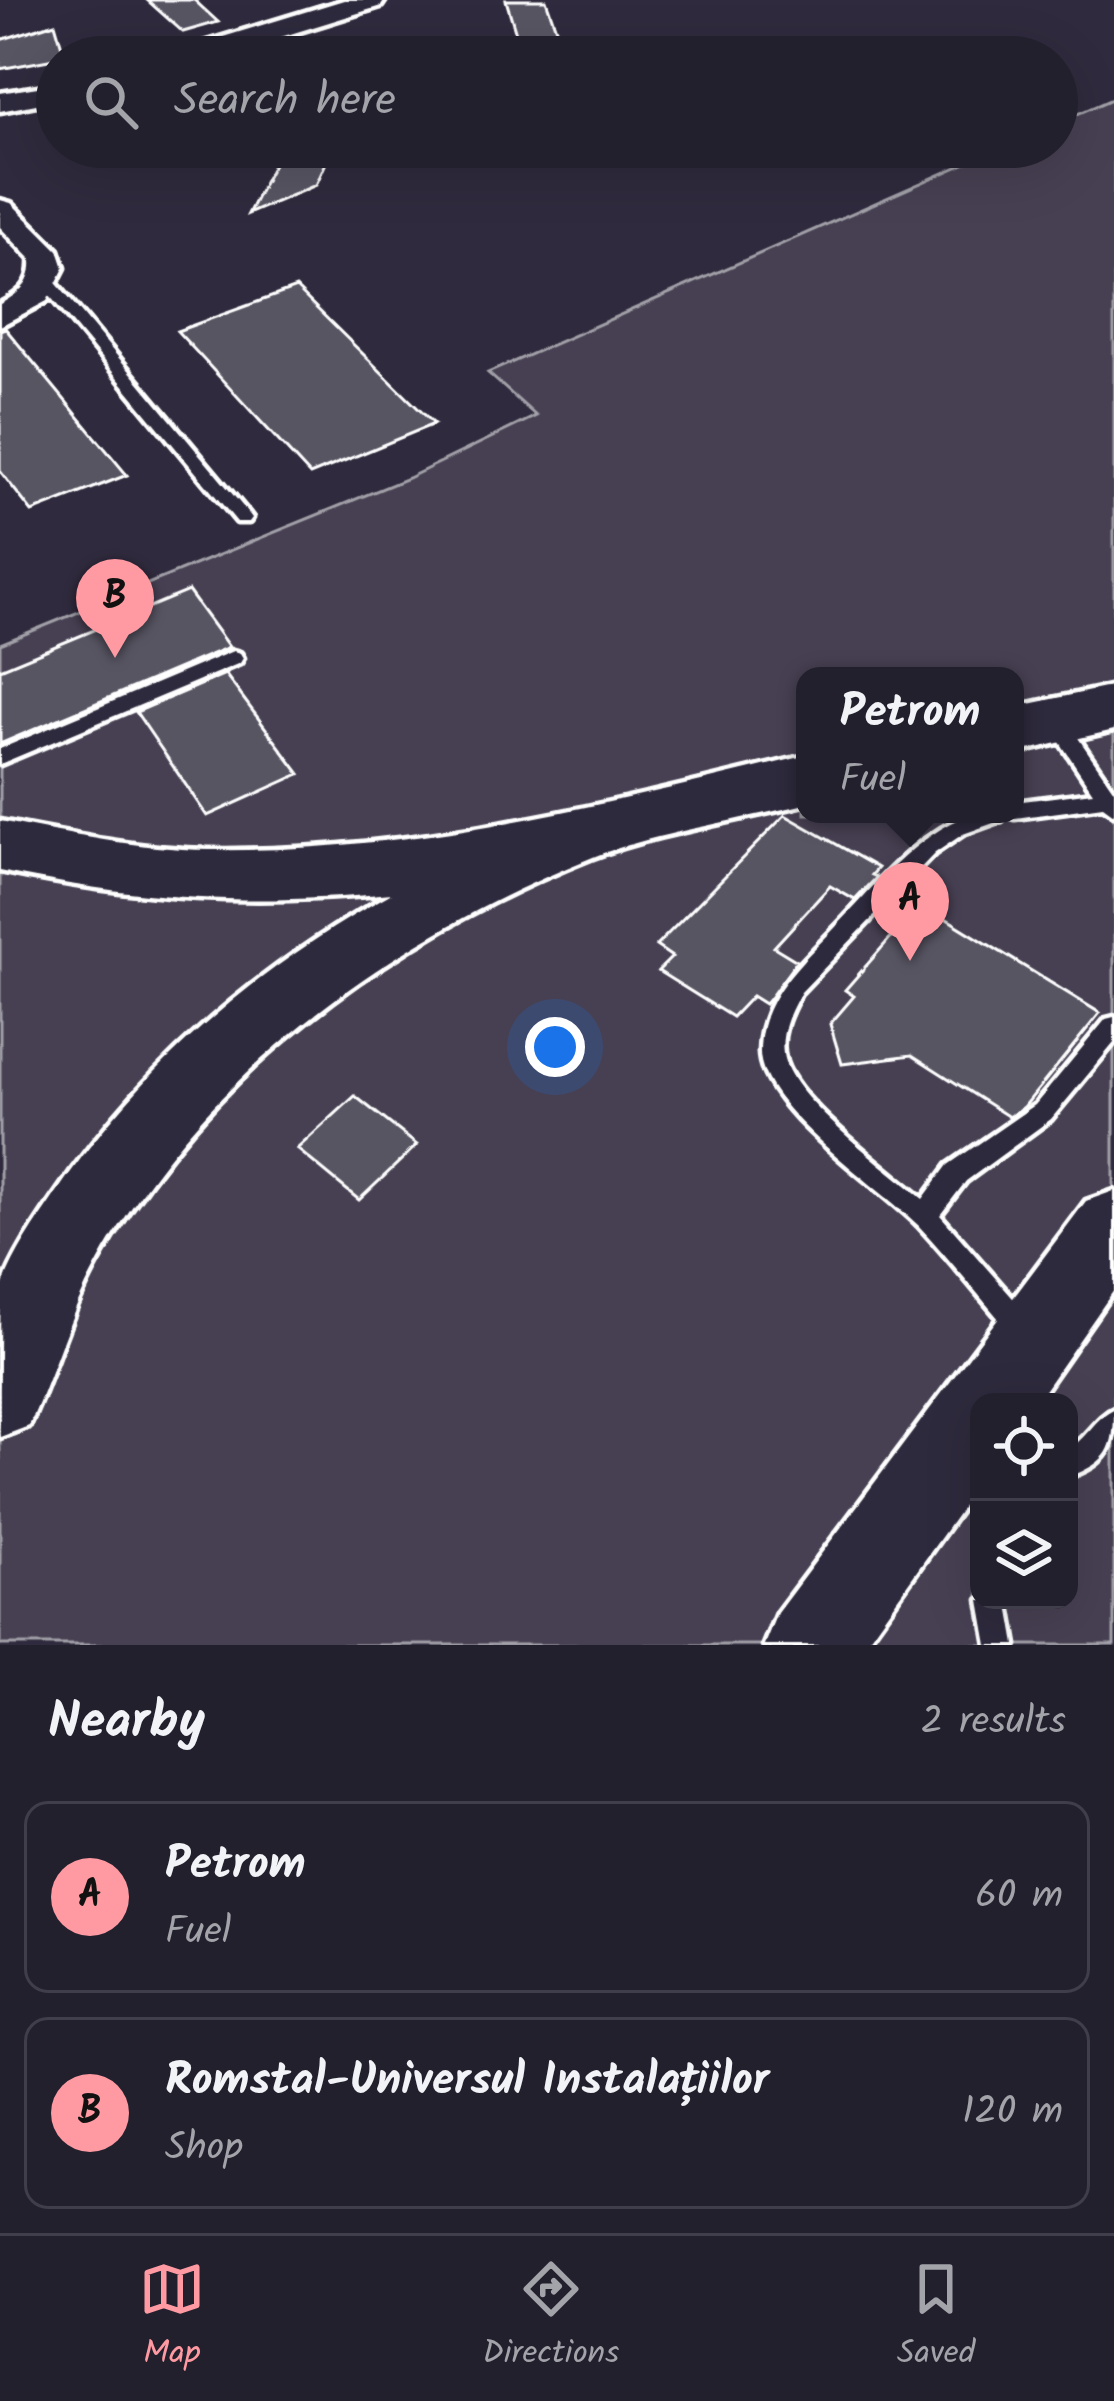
<!DOCTYPE html>
<meta charset="utf-8">
<style>
:root{--surface:#23202e;--page:#2b2836;--text:#f1f3f6;--muted:#a3a3aa;--line:#403e4a;--accent:#ff9aa2}
body{margin:0;font-family:Kalam,sans-serif;background:var(--page);color:var(--text)}
.controls{position:absolute;right:36px;bottom:36px;display:grid;overflow:hidden;border-radius:24px;box-shadow:0 12px 48px #0002}
.controls button{width:108px;height:108px;display:grid;place-items:center;padding:0;border:0;border-bottom:3px solid var(--line);background:var(--surface);color:var(--text);font:60px sans-serif}
.you{position:absolute;left:555px;top:1047px;width:42px;height:42px;margin:-30px;border:9px solid #fff;border-radius:50%;background:#1a73e8;box-shadow:0 0 0 18px #1a73e833}
.badge{display:grid;place-items:center;width:78px;height:78px;border-radius:50%;background:var(--accent);color:#111;font-size:39px;font-weight:700}
.pin{position:absolute;translate:-50% -99px;filter:drop-shadow(0 3px 6px #0008)}
.pin::after{content:'';position:absolute;top:63px;width:42px;height:36px;background:inherit;clip-path:polygon(0 0,100% 0,50% 100%)}
.popup{position:absolute;left:796px;top:667px;width:228px;height:156px;box-sizing:border-box;display:grid;place-content:center;border-radius:24px;background:var(--surface);filter:drop-shadow(0 3px 9px #0005);font-size:39px;white-space:nowrap;color:var(--muted)}
.popup b{font-size:45px;color:var(--text)}
.popup::after{content:'';position:absolute;left:50%;top:100%;margin-left:-24px;border:24px solid transparent;border-top-color:var(--surface)}
.list{margin:0;padding:0;list-style:none}
h2{display:flex;justify-content:space-between;align-items:center;height:156px;margin:0;padding:0 48px;font-size:51px}
h2 small{font-size:39px;font-weight:400;color:var(--muted)}
.list li{display:grid;grid-template-columns:78px 1fr auto;gap:36px;align-items:center;box-sizing:border-box;height:192px;margin:0 24px 24px;padding:0 24px;border:3px solid var(--line);border-radius:24px}
.list b{display:block;font-size:45px;white-space:nowrap}
.list p{margin:0;font-size:39px;white-space:nowrap;color:var(--muted)}
.list em{font-size:39px;font-style:normal;color:var(--muted)}
.icon{flex:none;width:66px;height:66px;fill:none;stroke:currentColor;stroke-width:2;stroke-linecap:round;stroke-linejoin:round}
.map{position:relative;flex:none;width:1114px;height:1645px;overflow:hidden}
.search{position:absolute;background:var(--surface);box-shadow:0 12px 48px #0002;left:36px;right:36px;top:36px;height:132px;display:flex;align-items:center;gap:30px;box-sizing:border-box;padding:0 42px;border-radius:66px;color:var(--muted);font-size:45px}
.sheet{height:588px;background:var(--surface)}
nav{display:flex;justify-content:space-around;align-items:center;box-sizing:border-box;height:168px;border-top:3px solid var(--line);background:var(--surface);font-size:33px;color:var(--muted)}
nav a{display:grid;justify-items:center;gap:6px}
nav .on{color:var(--accent)}
.map>svg:first-child{display:block}
.green{fill:#464152;stroke:#a2a0a8;stroke-width:3;fill-rule:evenodd}
.building{fill:#595564;stroke:#fff;stroke-width:3}
.lines{fill:none;stroke-linecap:round;stroke-linejoin:round}
.service-casing{stroke:#fff;stroke-width:9}
.minor-casing{stroke:#fff;stroke-width:9}
.primary-casing{stroke:#fff;stroke-width:9}
.service{fill:#2f2a3d;fill-rule:evenodd}
.minor{fill:#2f2a3d;fill-rule:evenodd}
.primary{fill:#2f2a3d;fill-rule:evenodd}
</style>
<div class="map">
<svg width="1114" height="1645" viewBox="0 0 1114 1645">
<rect width="100%" height="100%" fill="#2f2a3d"/>
<filter id="ink" filterUnits="userSpaceOnUse"><feTurbulence type="fractalNoise" baseFrequency=".00833" numOctaves="2"/><feDisplacementMap in="SourceGraphic" scale="24" xChannelSelector="R" yChannelSelector="G"/><feConvolveMatrix kernelMatrix="1 2 1 2 8 2 1 2 1" color-interpolation-filters="sRGB"/></filter>
<g filter="url(#ink)">
<path class="green" d="M1114,98V1645H0V644L408,478L536,416L488,373L1003,147H1057V123ZM805,676H1015V814H805ZM979,1402H1069V1600H979Z"/>
<g class="building">
<polygon points="147,0 194,0 218,22 183,32"/>
<polygon points="506,0 546,0 566,57 523,57"/>
<polygon points="55,23 65,57 0,69 0,40"/>
<polygon points="282,147 333,147 316,185 248,214"/>
<polygon points="296,288 434,424 310,475 177,331"/>
<polygon points="5,328 127,475 32,512 0,471 0,330"/>
<polygon points="188,591 229,647 0,744 0,669"/>
<polygon points="225,674 300,774 207,816 136,712"/>
<polygon points="785,815 878,868 872,875 877,877 855,900 830,886 774,947 797,961 770,998 765,1004 752,996 732,1017 658,971 672,957 656,946"/>
<polygon points="903,892 1100,1013 1024,1107 1009,1117 912,1055 842,1064 830,1024 854,996 845,990 900,927 881,916"/>
<polygon points="355,1096 417,1145 359,1200 297,1149"/>
</g>
<g class="lines">
<g class="service-casing">
<g id="service">
<polygon points="46,276 52,278 249,514 252,518 249,522 237,522 40,284 38,281"/>
<polygon points="233,651 240,653 243,658 240,663 0,764 0,749"/>
<polygon points="1056,714 1063,716 1114,790 1114,814 1103,806 1015,818 1008,816 1015,814 1015,802 1093,792 1046,721"/>
<path d="M972,814H1005L1002,820L963,834L935,853L801,992C789,1013 777,1038 785,1062C799,1105 887,1168 923,1199L948,1165L1035,1105L1106,1019L1114,1017V1043L1051,1119L966,1181L940,1215L1032,1320L1036,1328L1032,1336L1023,1340L1014,1336C982,1300 951,1260 918,1225C879,1186 760,1108 760,1052C760,999 798,966 833,930C875,887 914,835 972,814Z"/>
<path d="M1114,1409C1114,1450 1109,1461 1069,1477V1449C1087,1438 1097,1416 1114,1409Z"/>
<polygon points="980,1600 1008,1600 1016,1645 988,1645"/>
</g>
</g>
<g class="minor-casing">
<g id="minor">
<polygon points="344,0 385,0 381,6 216,57 173,57 177,51"/>
<polygon points="57,84 57,100 0,111 0,93"/>
<path d="M0,200L11,203L58,250L64,268L47,301L0,326V304C20,293 33,283 31,259L0,227Z"/>
</g>
</g>
<g class="primary-casing">
<g id="primary">
<polygon points="1114,686 1114,730 1015,753 1015,707"/>
<path d="M805,756V804C741,820 652,834 593,857C392,937 201,1074 96,1266C68,1317 53,1373 29,1426L0,1437C0,1405 0,1317 1,1291C11,1259 36,1223 55,1195C142,1066 256,969 392,893C250,906 140,900 0,871V821C69,834 138,849 209,850C412,853 609,804 805,756Z"/>
<polygon points="1114,1191 1114,1290 1036,1402 979,1402 979,1484 864,1645 764,1645 777,1613 1086,1201"/>
</g>
</g>
<use href="#service" class="service"/>
<use href="#minor" class="minor"/>
<use href="#primary" class="primary"/>
</g>
</g>
</svg>
<div class="controls">
<button><svg class="icon" aria-label="locate" viewBox="0 0 24 24"><circle cx="12" cy="12" r="6"/><path d="M12 2v4M12 18v4M2 12h4M18 12h4"/></svg></button>
<button><svg class="icon" aria-label="layers" viewBox="0 0 24 24"><path d="M12 4l9 5-9 5-9-5zM3 14l9 5 9-5"/></svg></button>
</div>
<div class="you"></div>
<div class="pin badge" style="left:910px;top:961px">A</div>
<div class="popup"><b>Petrom</b>Fuel</div>
<div class="pin badge" style="left:115px;top:658px">B</div>
<div class="search"><svg class="icon" aria-label="search" viewBox="0 0 24 24"><circle cx="10" cy="10" r="6"/><path d="M15 15l6 6"/></svg>Search here</div>
</div>
<section class="sheet">
<h2>Nearby<small>2 results</small></h2>
<ul class="list">
<li><span class="badge">A</span><div><b>Petrom</b><p>Fuel</p></div><em>60 m</em></li>
<li><span class="badge">B</span><div><b>Romstal-Universul Instalațiilor</b><p>Shop</p></div><em>120 m</em></li>
</ul>
</section>
<nav>
<a class="on"><svg class="icon" aria-label="map" viewBox="0 0 24 24"><path d="M3 6l6-2 6 2 6-2v14l-6 2-6-2-6 2zM9 4v14M15 6v14"/></svg>Map</a>
<a><svg class="icon" aria-label="directions" viewBox="0 0 24 24"><path d="M12 3l9 9-9 9-9-9zM9 14v-3h6M13 9l2 2-2 2"/></svg>Directions</a>
<a><svg class="icon" aria-label="saved" viewBox="0 0 24 24"><path d="M7 4h10v16l-5-4-5 4z"/></svg>Saved</a>
</nav>
